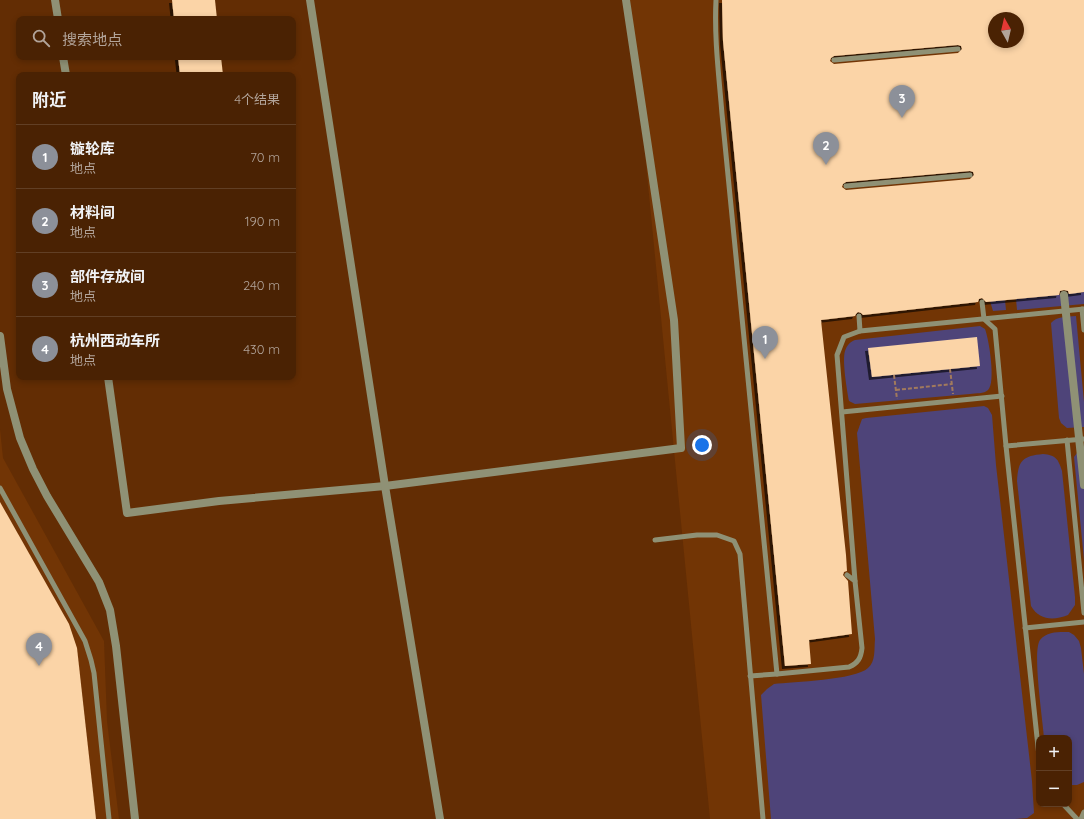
<!DOCTYPE html>
<html lang="zh">
<meta charset="utf-8">
<style>
:root{--surface:#4a2203;--page:#512a0d;--text:#f1f3f6;--muted:#b2a49a;--line:#613f25;--accent:#8c9099}
body{margin:0;font-family:Quicksand,"Noto Sans SC",sans-serif;background:var(--page);color:var(--text)}
.controls{position:absolute;right:12px;bottom:12px;display:grid;overflow:hidden;border-radius:8px;box-shadow:0 2px 6px #0003}
.controls button{width:36px;height:36px;display:grid;place-items:center;padding:0;border:0;border-bottom:1px solid var(--line);background:var(--surface);color:var(--text);font:20px sans-serif}
.compass{position:absolute;left:988px;top:12px;width:36px;height:36px;border-radius:50%;background:var(--surface);box-shadow:0 2px 6px #0003;rotate:352deg}
.you{position:absolute;left:702px;top:445px;width:14px;height:14px;margin:-10px;border:3px solid #fff;border-radius:50%;background:#1a73e8;box-shadow:0 0 0 6px #1a73e833}
.badge{display:grid;place-items:center;width:26px;height:26px;border-radius:50%;background:var(--accent);color:#fff;font-size:13px;font-weight:700}
.pin{position:absolute;translate:-50% -33px;filter:drop-shadow(0 1px 2px #0008)}
.pin::after{content:'';position:absolute;top:21px;width:14px;height:12px;background:inherit;clip-path:polygon(0 0,100% 0,50% 100%)}
.list{margin:0;padding:0;list-style:none}
h2{display:flex;justify-content:space-between;align-items:center;height:52px;margin:0;padding:0 16px;font-size:17px}
h2 small{font-size:13px;font-weight:400;color:var(--muted)}
.list li{display:grid;grid-template-columns:26px 1fr auto;gap:12px;align-items:center;box-sizing:border-box;height:64px;padding:0 16px;border-top:1px solid var(--line)}
.list b{display:block;font-size:15px;white-space:nowrap}
.list p{margin:0;font-size:13px;white-space:nowrap;color:var(--muted)}
.list em{font-size:13px;font-style:normal;color:var(--muted)}
.icon{flex:none;width:22px;height:22px;fill:none;stroke:currentColor;stroke-width:2;stroke-linecap:round;stroke-linejoin:round}
.map{position:relative;flex:none;width:1084px;height:819px;overflow:hidden}
.search{position:absolute;background:var(--surface);box-shadow:0 2px 6px #0003;left:16px;top:16px;width:280px;height:44px;display:flex;align-items:center;gap:10px;box-sizing:border-box;padding:0 14px;border-radius:8px;color:var(--muted);font-size:15px}
.panel{position:absolute;background:var(--surface);box-shadow:0 2px 6px #0003;left:16px;top:72px;width:280px;height:308px;border-radius:8px}
.map>svg:first-child{display:block}
.built{fill:#723505;fill-rule:evenodd}
.green{fill:#4e4479}
.building{fill:#fbd4a7;fill-rule:evenodd;filter:url(#shadow)}
.lines{fill:none;stroke-linecap:round;stroke-linejoin:round}
.path{stroke:#a27a5d;stroke-width:2;stroke-dasharray:4 2;stroke-linecap:butt}
.service{stroke:#8f9175;stroke-width:5}
.minor{stroke:#8f9175;stroke-width:8}
.tertiary{stroke:#8f9175;stroke-width:8}
.minor-bridge{stroke:#8f9175;stroke-width:8}
</style>
<div class="map">
<svg width="1084" height="819" viewBox="0 0 1084 819">
<defs>
<filter id="shadow"><feDropShadow dx="-3" dy="3" stdDeviation="0" flood-color="#0009"/></filter>
</defs>
<rect width="100%" height="100%" fill="#632d04"/>
<g class="built">
<path d="M630,0H1084V819H710ZM994,18H1018V42H994ZM1039,738H1069V804H1039Z"/>
<polygon points="0,429 3,458 104,641 107,721 119,819 0,819"/>
</g>
<g class="green">
<polygon points="1084,292 1084,304 1017,310 1016,299"/>
<polygon points="1005,300 1006,310 993,311 990,301"/>
<path d="M1076,316L1084,402V427L1067,428L1061,423L1059,418L1051,323C1057,316 1067,317 1076,316Z"/>
<path d="M980,326L985,329C989,339 996,383 988,390C984,394 976,393 970,394L855,404L849,401C847,390 842,361 845,351C847,345 850,342 855,340Z"/>
<path d="M984,406L988,408L992,415L996,465L1032,781L1034,813L1027,818L1015,819H771L761,695L767,689L774,684C793,682 855,680 868,668C876,661 874,649 875,639L857,433L862,419L866,418Z"/>
<polygon points="1084,452 1084,560 1074,457 1077,453"/>
<path d="M1043,454C1056,455 1058,459 1062,471L1075,597V605L1068,615C1053,621 1039,620 1031,606L1017,481C1018,460 1023,456 1043,454Z"/>
<path d="M1069,632L1074,635L1079,641L1081,648L1084,674V782L1077,785H1069V738H1044C1043,721 1032,651 1040,640C1047,631 1060,632 1069,632Z"/>
</g>
<g class="building">
<polygon points="172,0 215,0 217,19 174,19"/>
<path d="M722,0H1084V292L1069,294L1068,291L1064,290L1060,291L1059,295L986,302L982,298L979,299L978,302L863,315L861,313L858,312L856,314L855,316L821,320L846,555L847,571L844,572L843,575L848,581L852,634L809,640L811,664L785,666L723,41ZM994,18H1018V42H994ZM958,45L961,46L962,49L958,53L834,64L830,61L831,58L834,56ZM970,171L973,172L974,175L970,179L846,190L842,187L843,184L846,182Z"/>
<polygon points="178,57 221,57 223,75 180,75"/>
<polygon points="977,337 980,366 872,377 868,348"/>
<polygon points="0,502 69,624 77,648 96,819 0,819"/>
</g>
<g class="lines">
<g class="path">
<polyline points="950,369 953,394"/>
<polyline points="894,375 897,399"/>
<polyline points="896,390 952,384"/>
</g>
<g class="service">
<path d="M716,0C714,38 719,76 722,114L777,674L849,667C858,663 861,658 862,648L855,581L847,575"/>
<polyline points="834,60 958,49"/>
<polyline points="846,186 970,175"/>
<polyline points="982,302 984,319 995,329 1006,446 1039,756"/>
<polyline points="1082,309 1084,330"/>
<polyline points="859,316 860,331 1084,309"/>
<polyline points="842,412 1002,396"/>
<polyline points="1067,440 1084,613"/>
<polyline points="1006,446 1084,439"/>
<polyline points="0,488 85,641 91,660 94,673 109,819"/>
<polyline points="655,540 697,535 717,535 734,541 740,554 763,819"/>
<polyline points="855,581 837,355 844,337 860,331"/>
<polyline points="1025,628 1084,622"/>
<polyline points="750,676 777,674"/>
<polyline points="1063,804 1077,819"/>
<polyline points="1081,819 1084,812"/>
</g>
<g class="minor">
<polyline points="55,0 58,19"/>
<polyline points="63,57 66,75"/>
<polyline points="0,336 7,389 20,438 33,469 47,496 99,582 110,610 116,646 135,819"/>
<polyline points="108,377 127,513 219,501 385,486 681,448 674,320 626,0"/>
<polyline points="385,486 440,819"/>
</g>
<polyline class="tertiary" points="310,0 385,486"/>
<polyline class="minor-bridge" points="1064,295 1084,485"/>
</g>
</svg>
<div class="controls">
<button>+</button>
<button>−</button>
</div>
<svg class="compass" viewBox="-18 -18 36 36"><path d="M0-13l5 13h-10z" fill="#e53935"/><path d="M0 13l5-13h-10z" fill="#b2a49a"/></svg>
<div class="you"></div>
<div class="pin badge" style="left:765px;top:359px">1</div>
<div class="pin badge" style="left:826px;top:165px">2</div>
<div class="pin badge" style="left:902px;top:118px">3</div>
<div class="pin badge" style="left:39px;top:666px">4</div>
<div class="search"><svg class="icon" aria-label="search" viewBox="0 0 24 24"><circle cx="10" cy="10" r="6"/><path d="M15 15l6 6"/></svg>搜索地点</div>
<section class="panel">
<h2>附近<small>4个结果</small></h2>
<ul class="list">
<li><span class="badge">1</span><div><b>镟轮库</b><p>地点</p></div><em>70 m</em></li>
<li><span class="badge">2</span><div><b>材料间</b><p>地点</p></div><em>190 m</em></li>
<li><span class="badge">3</span><div><b>部件存放间</b><p>地点</p></div><em>240 m</em></li>
<li><span class="badge">4</span><div><b>杭州西动车所</b><p>地点</p></div><em>430 m</em></li>
</ul>
</section>
</div>
